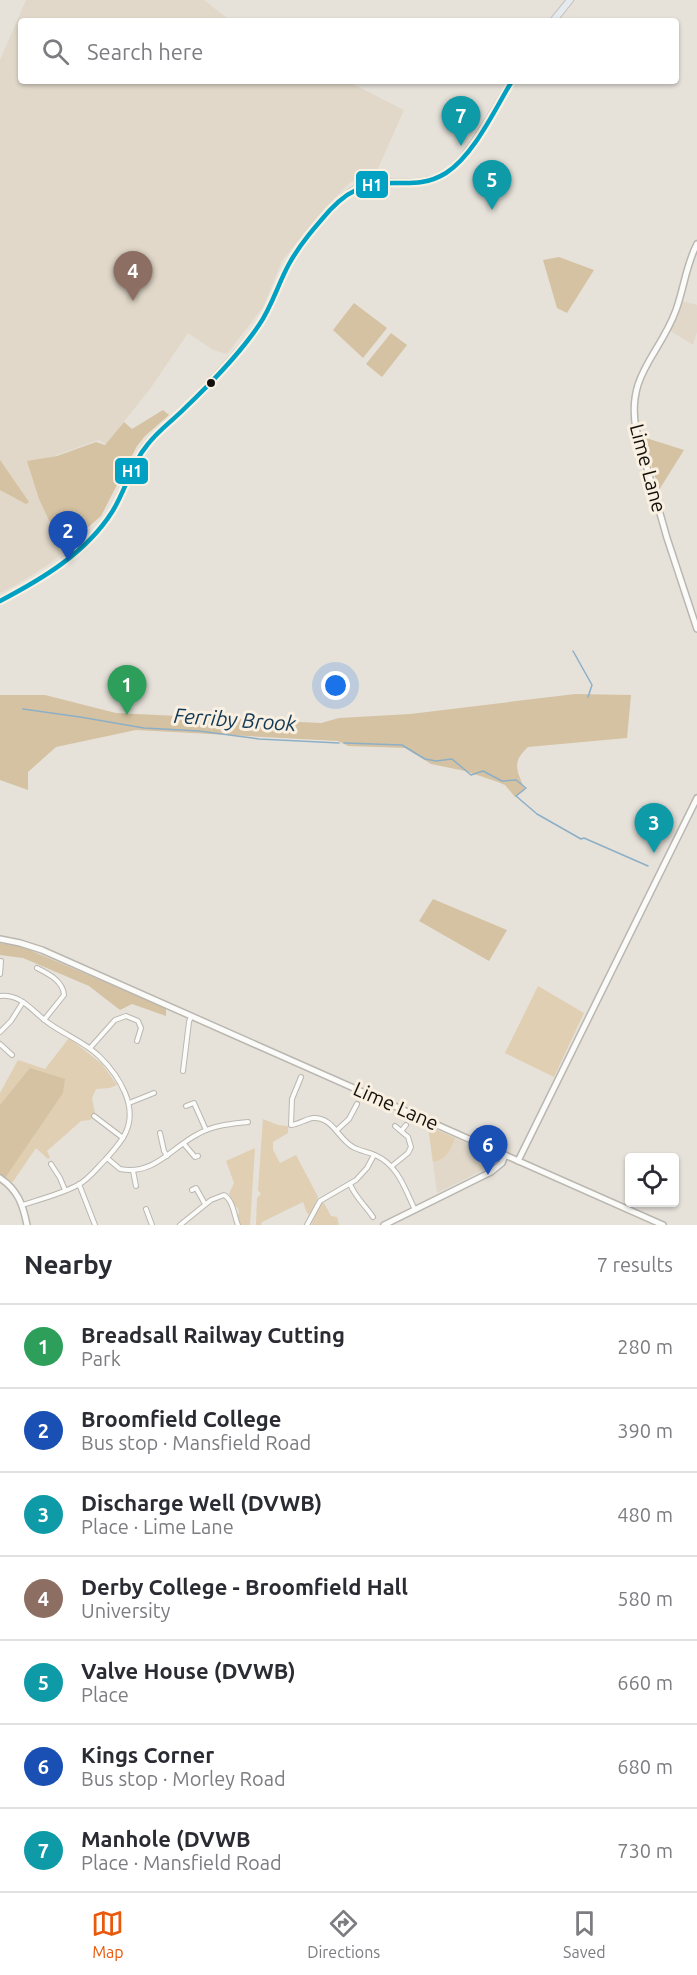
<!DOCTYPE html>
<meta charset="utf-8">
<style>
:root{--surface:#fff;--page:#f2f2f3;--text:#2b2b33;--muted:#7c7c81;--line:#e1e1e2;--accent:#ea580c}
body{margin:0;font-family:Ubuntu,sans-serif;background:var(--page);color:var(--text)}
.controls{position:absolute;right:18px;bottom:18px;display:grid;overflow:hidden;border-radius:6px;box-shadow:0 2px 4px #0004}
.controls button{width:54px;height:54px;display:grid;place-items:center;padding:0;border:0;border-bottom:2px solid var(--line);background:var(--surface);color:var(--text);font:30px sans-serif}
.you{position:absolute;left:336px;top:686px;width:21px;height:21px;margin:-15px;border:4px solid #fff;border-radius:50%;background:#1a73e8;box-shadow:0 0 0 9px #1a73e833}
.badge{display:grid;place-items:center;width:39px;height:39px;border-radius:50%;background:var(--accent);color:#fff;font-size:20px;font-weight:700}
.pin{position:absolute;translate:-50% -50px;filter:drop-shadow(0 2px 3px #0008)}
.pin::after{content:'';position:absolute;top:32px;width:21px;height:18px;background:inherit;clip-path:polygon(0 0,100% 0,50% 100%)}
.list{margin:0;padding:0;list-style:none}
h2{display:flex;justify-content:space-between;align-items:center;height:78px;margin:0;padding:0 24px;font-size:26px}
h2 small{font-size:20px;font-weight:400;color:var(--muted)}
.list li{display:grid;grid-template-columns:39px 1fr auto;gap:18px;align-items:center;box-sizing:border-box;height:84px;padding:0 24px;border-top:2px solid var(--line)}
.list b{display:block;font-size:22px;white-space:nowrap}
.list p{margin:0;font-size:20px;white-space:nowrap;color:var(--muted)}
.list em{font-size:20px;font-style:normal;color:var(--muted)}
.icon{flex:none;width:33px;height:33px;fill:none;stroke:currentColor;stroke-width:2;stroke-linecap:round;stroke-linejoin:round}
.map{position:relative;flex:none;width:697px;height:1225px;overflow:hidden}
.search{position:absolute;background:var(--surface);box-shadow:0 2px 4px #0004;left:18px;right:18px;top:18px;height:66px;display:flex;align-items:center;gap:15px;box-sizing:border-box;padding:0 21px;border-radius:6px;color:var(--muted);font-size:22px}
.sheet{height:666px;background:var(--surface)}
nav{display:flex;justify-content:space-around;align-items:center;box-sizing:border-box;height:84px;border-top:2px solid var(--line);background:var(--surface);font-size:16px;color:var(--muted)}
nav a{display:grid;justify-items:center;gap:3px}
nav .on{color:var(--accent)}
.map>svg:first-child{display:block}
.built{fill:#e1d8c9}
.green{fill:#e0cfb2}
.forest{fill:#d5c2a2}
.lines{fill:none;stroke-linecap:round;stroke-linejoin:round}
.stream{stroke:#8dafc6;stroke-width:1.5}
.street-casing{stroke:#bab7b1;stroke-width:6}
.secondary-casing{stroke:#bab7b1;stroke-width:8}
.primary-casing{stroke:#c3c0bc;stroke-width:8}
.street{stroke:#fbfbf9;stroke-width:4}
.secondary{stroke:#fbfbf9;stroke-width:5}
.primary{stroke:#e4eaed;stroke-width:6}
.bus-1-casing{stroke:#f9f0e2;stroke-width:9}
.bus-1{stroke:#01a1c4;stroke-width:4.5}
.bus-dot{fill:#14110d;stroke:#f9f0e2;stroke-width:2}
.labels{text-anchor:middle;stroke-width:6;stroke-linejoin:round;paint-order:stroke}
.street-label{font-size:20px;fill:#14110d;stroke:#f9f0e2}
.water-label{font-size:21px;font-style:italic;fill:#143b56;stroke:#f9f0e2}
.line-badge{stroke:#f9f0e2;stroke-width:2}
.badge-label{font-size:16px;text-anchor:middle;font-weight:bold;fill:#fff}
</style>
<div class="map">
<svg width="697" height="1225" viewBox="0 0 697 1225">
<rect width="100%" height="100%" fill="#e6e2da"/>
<g class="built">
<polygon points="26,0 204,0 231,21 21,21 21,81 347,81 404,110 376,173 360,177 351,182 325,208 282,261 263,307 227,354 213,350 188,333 150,389 106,444 98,440 49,458 79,540 49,564 18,584 0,593 0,60"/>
<polygon points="682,301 697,305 697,332 693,345 669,330"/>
<polygon points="428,1126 487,1152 491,1158 489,1165 483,1170 437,1193"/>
</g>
<g class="green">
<polygon points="538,986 584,1013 554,1077 505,1053"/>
<polygon points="69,1038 102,1064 117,1085 110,1088 96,1089 92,1098 95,1113 90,1120 81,1121 47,1151 50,1158 48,1159 36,1148 12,1183 0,1174 0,1093 18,1060 45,1069"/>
<polygon points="263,1119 278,1125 288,1126 288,1133 273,1142 273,1150 280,1163 296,1155 318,1197 310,1215 307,1213 303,1202 262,1222 261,1225 256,1225 257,1198 261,1194 258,1190"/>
<path d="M428,1126L455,1138C451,1149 446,1160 433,1162Z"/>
<polygon points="255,1148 250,1225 240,1225 236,1217 239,1213 238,1208 234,1205 229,1194 234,1183 226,1161"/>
<polygon points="321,1203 324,1203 331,1216 337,1217 339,1225 311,1225"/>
</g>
<g class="forest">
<polygon points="559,257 594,270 567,313 557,308 543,260"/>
<polygon points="354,303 387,328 363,358 333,330"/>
<polygon points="391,333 407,345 382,377 366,364"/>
<polygon points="163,410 169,415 145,436 137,446 101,516 78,536 67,526 56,535 39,499 27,461 57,456 96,442 105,445 124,422 132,429"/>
<polygon points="643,437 684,450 659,490"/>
<polygon points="0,460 29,502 26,504 0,490"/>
<path d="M575,694L631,695L627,738L528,747C511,763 517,770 525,790L515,797L505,785L498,782L465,771L431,764L405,748L348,746L338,741L136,730L56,747L28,772V790L0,780V695H45L116,713L321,723L339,718L410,714Z"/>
<polygon points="433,899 507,930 489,961 419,921"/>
<polygon points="0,943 18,945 166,1008 166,1016 132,1004 120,1010 89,986 23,958 0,955"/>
<polygon points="30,1068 65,1079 63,1093 5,1178 0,1174 0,1105"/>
</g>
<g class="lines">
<g class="stream">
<polyline points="573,651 592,685 588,697"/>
<polyline points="23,709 80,717 144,728 199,731 259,739 339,743"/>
<polyline points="344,743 402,745 425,759 436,761 452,759 471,775 483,771 502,781 516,780 526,788 516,796 537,814 581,839 584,838 648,866"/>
</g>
<g class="street-casing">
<g id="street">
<path d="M37,968C49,974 63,981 64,995L44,1020"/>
<polyline points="0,974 1,961"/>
<path d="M0,996C23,994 33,1013 50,1024C67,1036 85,1042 100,1057C119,1076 139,1107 125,1134C120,1144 112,1152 105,1160C97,1168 89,1179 78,1185C61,1194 41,1199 22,1205"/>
<polyline points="0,1032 11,1021 23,1002"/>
<polyline points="0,1044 12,1055"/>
<polyline points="90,1048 115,1020 126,1016 138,1021 141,1028 137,1041"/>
<polyline points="183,1071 189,1022 191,1016"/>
<path d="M301,1077L292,1099L291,1125C299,1124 306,1119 313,1118C333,1117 338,1139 353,1147C360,1151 368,1152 375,1155C398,1165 405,1189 415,1210"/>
<polyline points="129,1103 154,1093"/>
<polyline points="186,1106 194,1103 206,1130"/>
<polyline points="94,1116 123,1138"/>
<polyline points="337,1130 349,1119 357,1104"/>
<polyline points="402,1130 406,1125"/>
<polyline points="160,1133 164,1151 167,1156"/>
<polyline points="184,1144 195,1157 198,1156"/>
<path d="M107,1158L120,1169C154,1176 172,1147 198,1134C214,1125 230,1124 248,1122"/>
<polyline points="51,1164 60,1178 65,1190"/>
<polyline points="392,1166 408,1153 411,1147 408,1137 395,1126"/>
<polyline points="133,1171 136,1186"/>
<polyline points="79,1184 95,1225"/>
<path d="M350,1184C355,1197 365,1205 373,1217"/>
<polyline points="192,1190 196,1188 205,1204"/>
<polyline points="146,1209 152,1225"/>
<path d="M180,1225L211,1200L224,1195C233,1200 234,1215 238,1225"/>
<polyline points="307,1225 320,1201 356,1180 367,1168 374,1155"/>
</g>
</g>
<g class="secondary-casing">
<g id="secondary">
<path d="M697,244C686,265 684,288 676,310C660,355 626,374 636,429L667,538L697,629"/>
<polyline points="0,939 20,943 42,950 663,1225"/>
<polyline points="518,1161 697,798"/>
<path d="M0,1178C18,1190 23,1205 27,1225"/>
<polyline points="384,1225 491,1172 502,1163 505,1155"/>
</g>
</g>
<g class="primary-casing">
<g id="primary">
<polyline points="553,21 570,0"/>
<path d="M0,601C39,581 90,550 112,512C125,491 130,466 145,447C156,433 171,421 184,409C209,384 235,357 257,328C271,309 278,285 289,264C301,242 320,221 337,203C375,164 409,196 446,173C469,159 496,105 512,81"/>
</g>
</g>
<use href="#street" class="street"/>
<use href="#secondary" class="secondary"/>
<use href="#primary" class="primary"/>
<g class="bus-1-casing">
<path id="bus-1" d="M0,601C42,579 86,553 112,512C126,490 131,464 148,444C158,431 172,421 184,409C210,384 238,356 259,325C272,306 278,284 289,264C300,244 315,227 330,210C375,162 406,198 446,173C474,155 495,109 512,81"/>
</g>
<use href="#bus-1" class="bus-1"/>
</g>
<circle class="bus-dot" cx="211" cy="383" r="5"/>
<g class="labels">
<g class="street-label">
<text transform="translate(648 468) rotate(75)" y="7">Lime Lane</text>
<text transform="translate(396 1106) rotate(24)" y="7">Lime Lane</text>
</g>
<g class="water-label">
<text transform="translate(235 720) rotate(4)" y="7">Ferriby Brook</text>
</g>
</g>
<g class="line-badge">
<rect x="355" y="170" width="34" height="29" rx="6" fill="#01a1c4"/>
<rect x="114" y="457" width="35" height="28" rx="6" fill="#01a1c4"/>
</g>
<g class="badge-label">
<text x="372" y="191">H1</text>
<text x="132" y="477">H1</text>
</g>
</svg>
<div class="controls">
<button><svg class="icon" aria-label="locate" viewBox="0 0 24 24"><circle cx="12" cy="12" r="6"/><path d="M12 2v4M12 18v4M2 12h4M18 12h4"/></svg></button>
</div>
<div class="you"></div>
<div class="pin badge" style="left:127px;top:715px;background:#2e9e5b">1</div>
<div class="pin badge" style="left:68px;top:561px;background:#1a4fb4">2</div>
<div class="pin badge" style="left:654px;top:853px;background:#0f9aa8">3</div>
<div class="pin badge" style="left:133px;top:301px;background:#8d6e63">4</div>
<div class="pin badge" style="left:492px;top:210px;background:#0f9aa8">5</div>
<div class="pin badge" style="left:488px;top:1175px;background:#1a4fb4">6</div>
<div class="pin badge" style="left:461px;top:146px;background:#0f9aa8">7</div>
<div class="search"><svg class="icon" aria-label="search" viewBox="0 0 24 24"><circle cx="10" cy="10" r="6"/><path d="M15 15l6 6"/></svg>Search here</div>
</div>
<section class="sheet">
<h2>Nearby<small>7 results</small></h2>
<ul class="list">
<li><span class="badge" style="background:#2e9e5b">1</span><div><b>Breadsall Railway Cutting</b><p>Park</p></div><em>280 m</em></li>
<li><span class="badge" style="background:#1a4fb4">2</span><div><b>Broomfield College</b><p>Bus stop · Mansfield Road</p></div><em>390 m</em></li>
<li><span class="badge" style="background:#0f9aa8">3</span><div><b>Discharge Well (DVWB)</b><p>Place · Lime Lane</p></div><em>480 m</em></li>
<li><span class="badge" style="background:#8d6e63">4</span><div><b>Derby College - Broomfield Hall</b><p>University</p></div><em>580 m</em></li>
<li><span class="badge" style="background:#0f9aa8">5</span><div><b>Valve House (DVWB)</b><p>Place</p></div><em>660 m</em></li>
<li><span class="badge" style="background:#1a4fb4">6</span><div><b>Kings Corner</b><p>Bus stop · Morley Road</p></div><em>680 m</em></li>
<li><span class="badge" style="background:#0f9aa8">7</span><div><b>Manhole (DVWB</b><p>Place · Mansfield Road</p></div><em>730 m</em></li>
</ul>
</section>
<nav>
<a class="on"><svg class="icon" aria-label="map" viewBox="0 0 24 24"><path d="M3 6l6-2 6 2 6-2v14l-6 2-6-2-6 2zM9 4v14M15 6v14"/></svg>Map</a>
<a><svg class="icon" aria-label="directions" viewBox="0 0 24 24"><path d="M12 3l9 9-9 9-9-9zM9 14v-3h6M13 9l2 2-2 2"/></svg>Directions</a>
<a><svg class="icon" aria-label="saved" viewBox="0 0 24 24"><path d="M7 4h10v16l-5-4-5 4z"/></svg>Saved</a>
</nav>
